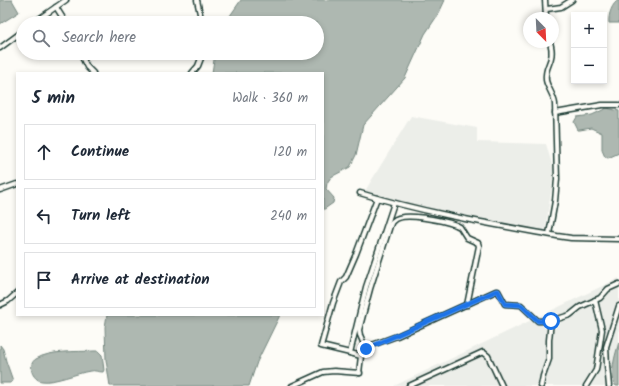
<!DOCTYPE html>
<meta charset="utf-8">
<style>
:root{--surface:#fff;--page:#f6f6f7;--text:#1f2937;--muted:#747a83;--line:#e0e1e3}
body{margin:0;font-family:Kalam,sans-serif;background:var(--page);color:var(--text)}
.controls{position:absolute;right:12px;top:12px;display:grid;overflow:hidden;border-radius:0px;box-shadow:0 2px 6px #0003}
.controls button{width:36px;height:36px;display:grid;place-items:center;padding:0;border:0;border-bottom:1px solid var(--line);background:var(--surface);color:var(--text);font:20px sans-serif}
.compass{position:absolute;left:523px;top:12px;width:36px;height:36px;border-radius:50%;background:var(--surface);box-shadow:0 2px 6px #0003;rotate:156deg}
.stop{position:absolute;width:12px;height:12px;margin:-9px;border:3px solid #1a73e8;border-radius:50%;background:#fff}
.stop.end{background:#1a73e8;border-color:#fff;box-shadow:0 1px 4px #0008}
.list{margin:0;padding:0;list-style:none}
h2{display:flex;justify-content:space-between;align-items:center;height:52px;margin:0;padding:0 16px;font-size:17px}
h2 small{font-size:13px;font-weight:400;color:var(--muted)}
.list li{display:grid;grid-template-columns:26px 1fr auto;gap:12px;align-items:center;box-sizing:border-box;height:56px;margin:0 8px 8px;padding:0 8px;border:1px solid var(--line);border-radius:0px}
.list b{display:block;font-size:15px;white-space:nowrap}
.list em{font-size:13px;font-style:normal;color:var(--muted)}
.icon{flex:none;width:22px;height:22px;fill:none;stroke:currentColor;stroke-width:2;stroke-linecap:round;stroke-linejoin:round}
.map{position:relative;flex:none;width:619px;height:386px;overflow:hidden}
.search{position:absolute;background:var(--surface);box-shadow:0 2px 6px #0003;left:16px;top:16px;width:308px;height:44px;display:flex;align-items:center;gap:10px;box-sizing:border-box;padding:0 14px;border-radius:22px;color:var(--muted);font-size:15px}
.panel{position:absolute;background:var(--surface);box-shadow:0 2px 6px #0003;left:16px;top:72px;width:308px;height:244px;border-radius:0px}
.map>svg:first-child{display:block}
.built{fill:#eceee9}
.water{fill:#aeb8b1;stroke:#75877f}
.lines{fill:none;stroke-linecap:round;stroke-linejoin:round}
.minor-casing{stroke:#1f3d34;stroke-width:7}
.minor{stroke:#fdfcf7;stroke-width:4}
.route{stroke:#1a73e8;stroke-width:5}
</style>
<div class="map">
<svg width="619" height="386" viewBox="0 0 619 386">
<rect width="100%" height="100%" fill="#fdfcf7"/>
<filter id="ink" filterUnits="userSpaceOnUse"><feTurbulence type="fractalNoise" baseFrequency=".025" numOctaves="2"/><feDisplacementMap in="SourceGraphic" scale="8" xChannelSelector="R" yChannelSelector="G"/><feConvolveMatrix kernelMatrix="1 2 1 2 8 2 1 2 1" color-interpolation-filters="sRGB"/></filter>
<g filter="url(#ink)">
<g class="built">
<polygon points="411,116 477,128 477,142 546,144 553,168 552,186 545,231 418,206 365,191"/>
<polygon points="619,278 619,386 394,386"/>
</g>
<g class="water">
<polygon points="0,0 12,0 19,12 0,24"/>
<polygon points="241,0 445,0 439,13 425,34 405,78 363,125 356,155 350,167 331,177 327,183 326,189 334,198 333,203 323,210 323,73 212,73 215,53 317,53 317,23 225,23"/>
<path d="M619,0V23H609C608,15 612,3 619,0Z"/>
<polygon points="607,108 619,111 619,153 608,158 605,157 602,150 602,133 591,128 580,130 578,130 574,122 577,117 592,115"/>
<polygon points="107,315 280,315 257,362 249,386 110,386 106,360 105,327"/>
<path d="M619,342V386H616C608,376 616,353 619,342Z"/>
<polygon points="0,345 3,349 6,361 12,378 13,381 10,383 0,383"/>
<path d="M94,351H98L102,355L104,370L103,372C98,372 95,370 90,371C77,373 54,383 42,381C32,380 27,364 36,359C50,350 77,352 94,351Z"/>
</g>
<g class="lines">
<g class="minor-casing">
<g id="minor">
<polyline points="197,0 202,23"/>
<polyline points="545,0 546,18"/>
<polyline points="56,7 66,23"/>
<polyline points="547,9 561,7 572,0"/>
<polyline points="33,23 66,0"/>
<polyline points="0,48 23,31"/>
<polyline points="80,53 87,67 93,73"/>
<polyline points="192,73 198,66 203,53"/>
<polyline points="555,113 602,105 619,105"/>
<polyline points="0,190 17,184"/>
<path d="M360,193C425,213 491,224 557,236L571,238L619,239"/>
<path d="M549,234L555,201L557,179L555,104C554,95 547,87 546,80C544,64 556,62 550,42"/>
<polyline points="0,305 8,301 17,293"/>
<path d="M366,349L360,335L359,330L370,289L390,226C391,224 391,222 393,221C402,211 445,221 456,225L460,227L467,238L478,243L479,246L467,305"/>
<polyline points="350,353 321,346 333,303 341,282 346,277 356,254 377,198"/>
<polyline points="361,356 350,353 366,287 394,203"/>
<polyline points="359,373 361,356 366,349 372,345 397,336 496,291 498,291 505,304 521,305 538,321 551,321 570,315 580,307 600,298 608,289 619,284"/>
<polyline points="292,386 323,372 334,371 360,373"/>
<polyline points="409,386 483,352 488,356 502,386"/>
<polyline points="541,386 543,376 549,359 549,340 551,321"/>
<polyline points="586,386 596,370 602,330 595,300"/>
<polyline points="609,386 607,365 606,347 619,306"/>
</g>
</g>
<use href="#minor" class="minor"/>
</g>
</g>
<g class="lines" filter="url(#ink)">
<polyline class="route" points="366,349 496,291 498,291 505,304 521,305 538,321 551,321"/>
</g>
</svg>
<div class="controls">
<button>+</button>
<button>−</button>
</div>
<svg class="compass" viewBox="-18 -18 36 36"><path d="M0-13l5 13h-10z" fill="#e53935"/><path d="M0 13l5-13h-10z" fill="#747a83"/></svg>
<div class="stop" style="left:551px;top:321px"></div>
<div class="stop end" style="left:366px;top:349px"></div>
<div class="search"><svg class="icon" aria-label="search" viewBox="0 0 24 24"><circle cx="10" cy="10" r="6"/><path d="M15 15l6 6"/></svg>Search here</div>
<section class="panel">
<h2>5 min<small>Walk · 360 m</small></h2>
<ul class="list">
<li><svg class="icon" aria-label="ahead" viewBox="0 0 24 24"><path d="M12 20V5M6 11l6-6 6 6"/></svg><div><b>Continue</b></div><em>120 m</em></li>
<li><svg class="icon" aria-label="left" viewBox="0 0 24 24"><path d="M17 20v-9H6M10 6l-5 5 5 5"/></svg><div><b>Turn left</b></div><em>240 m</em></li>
<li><svg class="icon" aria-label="arrive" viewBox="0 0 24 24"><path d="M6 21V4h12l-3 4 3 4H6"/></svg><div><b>Arrive at destination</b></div></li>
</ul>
</section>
</div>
